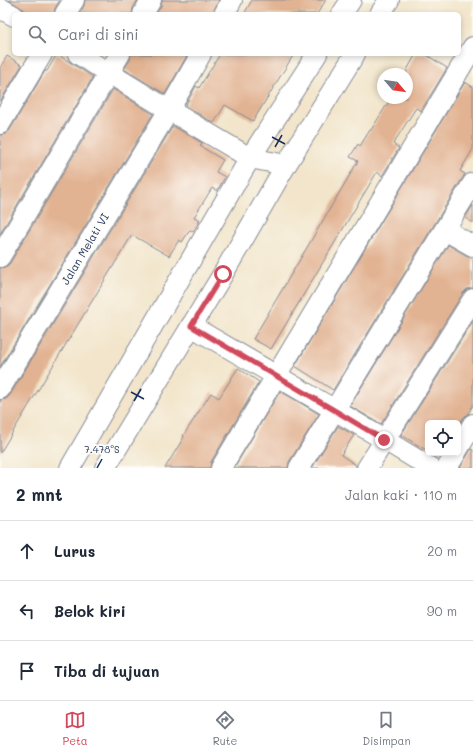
<!DOCTYPE html>
<html lang="id">
<meta charset="utf-8">
<style>
:root{--surface:#fff;--page:#f2f2f3;--text:#1f2937;--muted:#747a83;--line:#e0e1e3;--accent:#d1495b}
body{margin:0;font-family:Mali,sans-serif;background:var(--page);color:var(--text)}
.controls{position:absolute;right:12px;bottom:12px;display:grid;overflow:hidden;border-radius:6px;box-shadow:0 2px 6px #0003}
.controls button{width:36px;height:36px;display:grid;place-items:center;padding:0;border:0;border-bottom:1px solid var(--line);background:var(--surface);color:var(--text);font:20px sans-serif}
.compass{position:absolute;left:377px;top:68px;width:36px;height:36px;border-radius:50%;background:var(--surface);box-shadow:0 2px 6px #0003;rotate:119deg}
.stop{position:absolute;width:12px;height:12px;margin:-9px;border:3px solid #d1495b;border-radius:50%;background:#fff}
.stop.end{background:#d1495b;border-color:#fff;box-shadow:0 1px 4px #0008}
.list{margin:0;padding:0;list-style:none}
h2{display:flex;justify-content:space-between;align-items:center;height:52px;margin:0;padding:0 16px;font-size:17px}
h2 small{font-size:13px;font-weight:400;color:var(--muted)}
.list li{display:grid;grid-template-columns:26px 1fr auto;gap:12px;align-items:center;box-sizing:border-box;height:60px;padding:0 16px;border-top:1px solid var(--line)}
.list b{display:block;font-size:15px;white-space:nowrap}
.list em{font-size:13px;font-style:normal;color:var(--muted)}
.icon{flex:none;width:22px;height:22px;fill:none;stroke:currentColor;stroke-width:2;stroke-linecap:round;stroke-linejoin:round}
.map{position:relative;flex:none;width:473px;height:468px;overflow:hidden}
.search{position:absolute;background:var(--surface);box-shadow:0 2px 6px #0003;left:12px;right:12px;top:12px;height:44px;display:flex;align-items:center;gap:10px;box-sizing:border-box;padding:0 14px;border-radius:6px;color:var(--muted);font-size:15px}
.sheet{height:232px;background:var(--surface)}
nav{display:flex;justify-content:space-around;align-items:center;box-sizing:border-box;height:56px;border-top:1px solid var(--line);background:var(--surface);font-size:11px;color:var(--muted)}
nav a{display:grid;justify-items:center;gap:2px}
nav .on{color:var(--accent)}
.map>svg:first-child{display:block}
.building{fill:#e2b393}
.lines{fill:none;stroke-linecap:round;stroke-linejoin:round}
.minor-casing{stroke:#868a94;stroke-width:22}
.minor{stroke:#fff;stroke-width:20}
.route{stroke:#d1495b;stroke-width:5}
.ticks{fill:none;stroke:#1b2f5e;stroke-width:1.5}
.labels{text-anchor:middle;stroke-width:3.5;stroke-linejoin:round;paint-order:stroke}
.street-label{font-size:11px;fill:#1b2f5e;stroke:#fdfcf7}
.ticks-label{font-size:10px;text-anchor:middle;fill:#1b2f5e;stroke:#fdfcf7;stroke-width:3.5;stroke-linejoin:round;paint-order:stroke}
</style>
<div class="map">
<svg width="473" height="468" viewBox="0 0 473 468">
<rect width="100%" height="100%" fill="#fdfcf7"/>
<filter id="ink" filterUnits="userSpaceOnUse"><feTurbulence type="fractalNoise" baseFrequency=".025" numOctaves="2"/><feDisplacementMap in="SourceGraphic" scale="8" xChannelSelector="R" yChannelSelector="G"/><feConvolveMatrix kernelMatrix="1 2 1 2 8 2 1 2 1" color-interpolation-filters="sRGB"/></filter>
<filter id="wash" filterUnits="userSpaceOnUse"><feTurbulence type="fractalNoise" baseFrequency=".012" numOctaves="4" result="noise"/><feDisplacementMap in="SourceGraphic" scale="16" xChannelSelector="R" yChannelSelector="G"/><feGaussianBlur stdDeviation="0.9" result="paint"/><feColorMatrix in="noise" values="0 0 0 0 0 0 0 0 0 0 0 0 0 0 0 0 0 1.4 0 .05"/><feComposite in="paint" operator="in"/></filter>
<g filter="url(#wash)">
<rect width="100%" height="100%" fill="#f2e5cb"/>
<g id="blocks">
<g class="building">
<polygon points="9,0 60,0 55,8 54,14 31,14"/>
<polygon points="85,0 138,0 133,8 132,14 79,14 84,6"/>
<polygon points="162,0 219,0 212,14 156,14 161,6"/>
<polygon points="252,0 326,0 317,14 244,14"/>
<polygon points="57,54 93,77 0,234 0,135 6,134 10,130 45,71 47,71"/>
<polygon points="131,54 188,54 165,94 124,69 130,60"/>
<polygon points="220,54 294,54 253,121 225,105 214,123 185,106 196,86 199,88"/>
<polygon points="416,54 425,54 447,68 421,111 416,108 393,144 399,148 382,176 377,172 271,349 253,339 358,161 350,157 358,144 360,146 370,130 371,130 391,98 407,98 407,70"/>
<polygon points="7,56 22,65 0,102 0,68"/>
<polygon points="465,82 473,87 473,149 460,171 465,174 333,390 295,366"/>
<polygon points="113,89 153,114 0,367 0,268 6,267 10,263"/>
<polygon points="173,126 202,143 200,146 223,160 216,172 225,177 217,191 212,188 194,217 200,220 193,232 190,230 182,242 179,240 169,256 132,235 0,453 0,400 6,399 10,395"/>
<polygon points="473,205 473,223 465,218"/>
<polygon points="448,245 473,259 473,286 472,288 467,289 463,293 381,424 350,406"/>
<polygon points="473,321 473,405 468,414 463,418 460,423 428,423 428,451 401,435"/>
<polygon points="238,368 259,382 211,462 210,468 165,468 184,437 183,436 211,393 219,398"/>
<polygon points="280,391 319,414 289,462 288,468 234,468"/>
<polygon points="338,426 354,435 341,455 356,465 356,468 312,468"/>
<polygon points="471,449 473,450 473,468 460,468"/>
</g>
</g>
</g>
<g filter="url(#ink)">
<use href="#blocks" fill-opacity="0" stroke="#868a94" stroke-width="1"/>
<g class="lines">
<g class="minor-casing">
<g id="minor">
<polyline points="0,8 14,16"/>
<polyline points="65,14 74,0"/>
<polyline points="143,14 151,0"/>
<polyline points="224,14 232,0"/>
<polyline points="342,14 351,0"/>
<polyline points="380,14 389,0"/>
<polyline points="78,54 169,110 250,158 286,165"/>
<polyline points="0,124 42,54"/>
<polyline points="445,230 473,246"/>
<polyline points="0,257 120,54"/>
<polyline points="191,326 335,410 431,468"/>
<polyline points="0,389 169,110 201,54"/>
<polyline points="458,449 473,424"/>
<polyline points="70,468 250,158 317,54"/>
<polyline points="105,468 223,274 286,165 355,54"/>
<polyline points="221,468 473,47"/>
<polyline points="299,468 473,183"/>
<polyline points="367,468 473,299"/>
<polyline points="447,468 456,453"/>
</g>
</g>
<use href="#minor" class="minor"/>
</g>
</g>
<g class="lines" filter="url(#ink)">
<polyline class="route" points="223,274 191,326 334,410 384,440"/>
</g>
<path class="ticks" d="M272,137L285,144M275,147L282,135M131,392L144,399M134,401L141,389M97,468L102,459"/>
<g class="labels">
<g class="street-label">
<text transform="translate(85 249) rotate(-59)" y="4">Jalan Melati VI</text>
</g>
</g>
<g class="ticks-label">
<text x="102" y="453">7.478°S</text>
</g>
</svg>
<div class="controls">
<button><svg class="icon" aria-label="locate" viewBox="0 0 24 24"><circle cx="12" cy="12" r="6"/><path d="M12 2v4M12 18v4M2 12h4M18 12h4"/></svg></button>
</div>
<svg class="compass" viewBox="-18 -18 36 36"><path d="M0-13l5 13h-10z" fill="#e53935"/><path d="M0 13l5-13h-10z" fill="#747a83"/></svg>
<div class="stop" style="left:223px;top:274px"></div>
<div class="stop end" style="left:384px;top:440px"></div>
<div class="search"><svg class="icon" aria-label="search" viewBox="0 0 24 24"><circle cx="10" cy="10" r="6"/><path d="M15 15l6 6"/></svg>Cari di sini</div>
</div>
<section class="sheet">
<h2>2 mnt<small>Jalan kaki · 110 m</small></h2>
<ul class="list">
<li><svg class="icon" aria-label="ahead" viewBox="0 0 24 24"><path d="M12 20V5M6 11l6-6 6 6"/></svg><div><b>Lurus</b></div><em>20 m</em></li>
<li><svg class="icon" aria-label="left" viewBox="0 0 24 24"><path d="M17 20v-9H6M10 6l-5 5 5 5"/></svg><div><b>Belok kiri</b></div><em>90 m</em></li>
<li><svg class="icon" aria-label="arrive" viewBox="0 0 24 24"><path d="M6 21V4h12l-3 4 3 4H6"/></svg><div><b>Tiba di tujuan</b></div></li>
</ul>
</section>
<nav>
<a class="on"><svg class="icon" aria-label="map" viewBox="0 0 24 24"><path d="M3 6l6-2 6 2 6-2v14l-6 2-6-2-6 2zM9 4v14M15 6v14"/></svg>Peta</a>
<a><svg class="icon" aria-label="directions" viewBox="0 0 24 24"><path d="M12 3l9 9-9 9-9-9zM9 14v-3h6M13 9l2 2-2 2"/></svg>Rute</a>
<a><svg class="icon" aria-label="saved" viewBox="0 0 24 24"><path d="M7 4h10v16l-5-4-5 4z"/></svg>Disimpan</a>
</nav>
